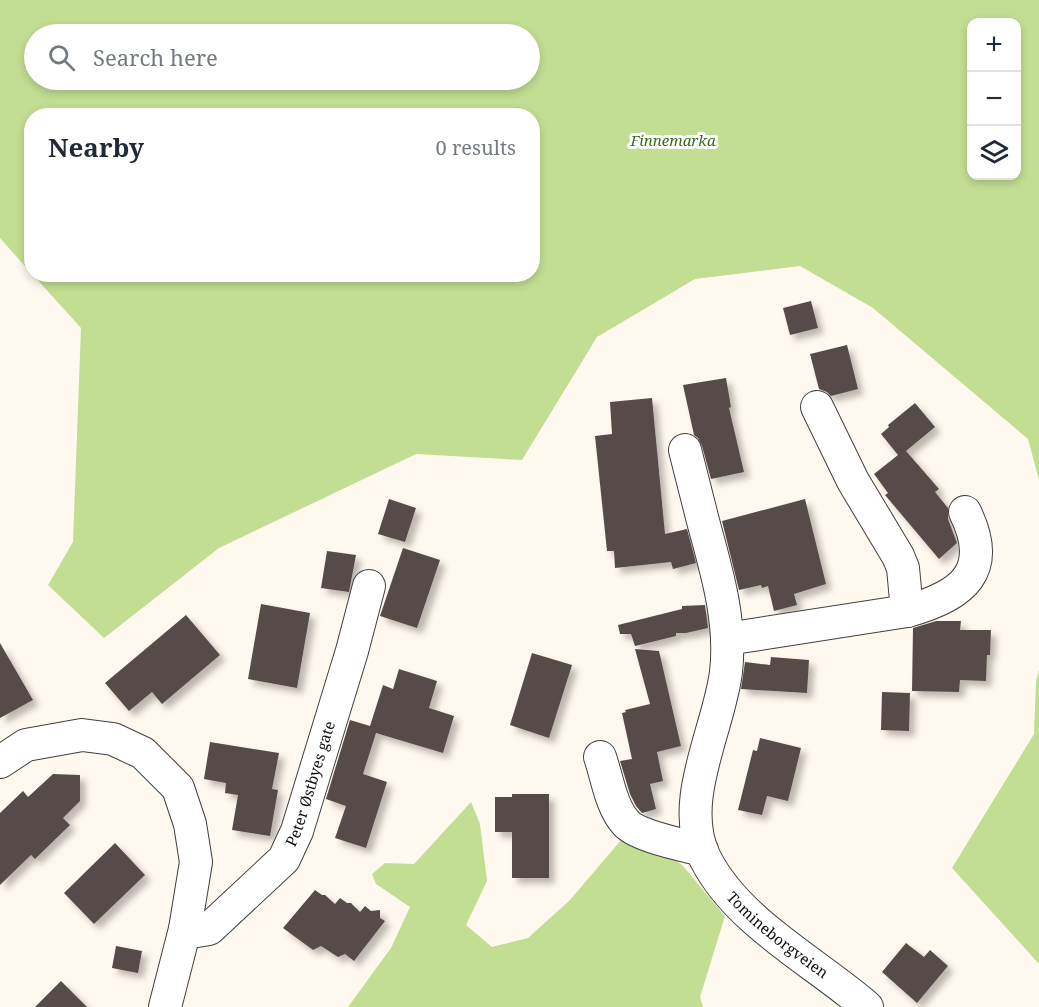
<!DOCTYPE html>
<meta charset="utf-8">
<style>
:root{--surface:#fff;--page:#f6f6f7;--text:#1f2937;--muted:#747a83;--line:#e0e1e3}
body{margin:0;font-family:"Noto Serif",serif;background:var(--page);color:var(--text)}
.controls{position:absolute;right:18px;top:18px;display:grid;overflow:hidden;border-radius:12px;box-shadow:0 3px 9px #0003}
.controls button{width:54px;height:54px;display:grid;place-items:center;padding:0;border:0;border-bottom:2px solid var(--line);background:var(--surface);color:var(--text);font:30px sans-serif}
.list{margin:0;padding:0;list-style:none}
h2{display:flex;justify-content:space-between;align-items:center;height:78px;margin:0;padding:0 24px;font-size:26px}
h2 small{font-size:20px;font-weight:400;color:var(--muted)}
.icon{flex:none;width:33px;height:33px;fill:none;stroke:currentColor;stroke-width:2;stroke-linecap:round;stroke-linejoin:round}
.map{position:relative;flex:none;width:1039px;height:1007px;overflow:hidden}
.search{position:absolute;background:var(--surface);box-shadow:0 3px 9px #0003;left:24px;top:24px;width:516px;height:66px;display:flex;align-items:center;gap:15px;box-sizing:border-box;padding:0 21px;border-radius:33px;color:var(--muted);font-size:22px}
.panel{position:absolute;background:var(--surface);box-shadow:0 3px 9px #0003;left:24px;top:108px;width:516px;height:174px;border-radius:24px}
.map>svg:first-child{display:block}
.forest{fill:#c2de92;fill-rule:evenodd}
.building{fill:#574c49;filter:url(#shadow)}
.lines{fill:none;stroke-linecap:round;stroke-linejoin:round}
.minor-casing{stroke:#404040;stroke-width:34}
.minor{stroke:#fff;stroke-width:32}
.labels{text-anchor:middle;stroke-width:6;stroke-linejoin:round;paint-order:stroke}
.park-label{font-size:15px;font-style:italic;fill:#386a19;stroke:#fff}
.street-label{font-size:15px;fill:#0d0d0d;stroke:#fff}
</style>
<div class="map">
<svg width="1039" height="1007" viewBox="0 0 1039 1007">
<defs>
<filter id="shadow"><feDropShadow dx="5.5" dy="5.5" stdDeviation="3" flood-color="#0004"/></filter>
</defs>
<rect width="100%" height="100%" fill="#fff8ee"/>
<g class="forest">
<path d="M0,0H1039V480L1028,439L873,308L800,266L695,279L597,337L522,460L416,454L219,548L104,638L48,585L73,542L81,328L33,275L532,274V116H32L31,273L0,238ZM972,22H1016V176H972ZM34,34H530V80H34Z"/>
<polygon points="1039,670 1039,964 952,868 1034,734 1036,681"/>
<polygon points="471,802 480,824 487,881 466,925 492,947 528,938 570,900 622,839 664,850 683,866 725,916 700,997 703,1007 348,1007 391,948 410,907 376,884 372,874 385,863 414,864"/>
</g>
<g class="building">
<polygon points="811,301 818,328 790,335 783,308"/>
<polygon points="847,345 858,389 831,396 827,392 819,389 810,354"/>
<polygon points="726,378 731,407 729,408 744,472 711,479 702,446 698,438 694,435 683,385"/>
<polygon points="652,398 665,534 687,529 696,563 673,569 671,562 615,568 614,551 607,551 595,436 612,434 610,402"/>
<polygon points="915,403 935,427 906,451 939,489 935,492 948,508 948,519 957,543 939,559 885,495 888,493 874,474 898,455 881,434 889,427 888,425"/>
<polygon points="389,499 416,508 405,542 378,534"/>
<polygon points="805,499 826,584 794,594 797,605 774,611 768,586 762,588 761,585 739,590 722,521"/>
<polygon points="403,548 440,560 417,628 380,616"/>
<polygon points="327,551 356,555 349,592 321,588"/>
<polygon points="261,604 310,613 297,688 248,679"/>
<polygon points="705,605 708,628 686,633 676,633 676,636 635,646 631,634 620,634 618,625 682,609 682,606"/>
<polygon points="186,615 220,655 162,704 152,692 129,711 105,683"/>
<polygon points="936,621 961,621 960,630 991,630 990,655 987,655 986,681 960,680 959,692 912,691 913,628"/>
<polygon points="0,643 33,700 0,718"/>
<polygon points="635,649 659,651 681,746 657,752 663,781 650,784 656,809 642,813 636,806 630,794 620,761 632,759 622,713 626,712 625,710 650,704"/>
<polygon points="532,653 572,665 549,738 510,725"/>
<polygon points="771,657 809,660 807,693 741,689 745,662 770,665"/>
<polygon points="399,669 437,681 429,708 454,716 443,753 376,733 363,774 387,782 366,848 335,838 346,806 326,799 350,720 370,726 383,685 393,689"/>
<polygon points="882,692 910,693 909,731 881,730"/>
<polygon points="760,738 801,748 788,801 767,796 762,815 738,810 753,750 757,751"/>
<polygon points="210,742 279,753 272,789 278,790 270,836 232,830 238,795 225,793 226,783 204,779"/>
<polygon points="53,774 80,775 80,801 63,818 70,825 35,859 31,855 0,885 0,813 23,791 28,797"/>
<polygon points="512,794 549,794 549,878 512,878 512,832 495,832 495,797 512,797"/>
<polygon points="115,843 145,875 94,924 64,893"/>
<polygon points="315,890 322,895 325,895 335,904 340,898 347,903 351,903 360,912 365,906 371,911 380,910 380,918 385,921 354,961 345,954 338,957 321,946 313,950 283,928"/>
<polygon points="906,943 924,957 930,950 948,966 917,1003 882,972"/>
<polygon points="116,946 142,951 138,973 112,968"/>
<polygon points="61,981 87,1007 35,1007"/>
</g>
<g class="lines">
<g class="minor-casing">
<g id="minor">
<polyline points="817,407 853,481 898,556 903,568 907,611"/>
<path id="s1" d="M685,450C691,474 697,497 703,521C716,569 732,621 726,672C719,729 677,802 705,858C737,922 814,961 867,1007"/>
<path d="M727,639L907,611C963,596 994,571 965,512"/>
<path d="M600,757C607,777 611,807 626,823C637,836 684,845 702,850"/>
<polyline points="0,762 26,745 82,735 113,739 143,753 178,788 190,824 196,862 185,929 165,1007"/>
<path id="s2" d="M185,929L197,931L209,929L284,859L297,831L352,651L369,586"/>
</g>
</g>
<use href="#minor" class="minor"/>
</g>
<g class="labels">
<g class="park-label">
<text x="673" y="146">Finnemarka</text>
</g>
<g class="street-label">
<text dy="5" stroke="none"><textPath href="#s2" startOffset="207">Peter Østbyes gate</textPath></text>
<text dy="5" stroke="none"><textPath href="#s1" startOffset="525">Tomineborgveien</textPath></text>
</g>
</g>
</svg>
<div class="controls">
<button>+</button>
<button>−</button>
<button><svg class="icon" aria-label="layers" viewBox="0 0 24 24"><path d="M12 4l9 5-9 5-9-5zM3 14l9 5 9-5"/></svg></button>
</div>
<div class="search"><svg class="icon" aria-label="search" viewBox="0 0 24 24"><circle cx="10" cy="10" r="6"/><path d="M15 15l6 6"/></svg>Search here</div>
<section class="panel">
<h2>Nearby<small>0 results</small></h2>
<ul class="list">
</ul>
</section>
</div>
